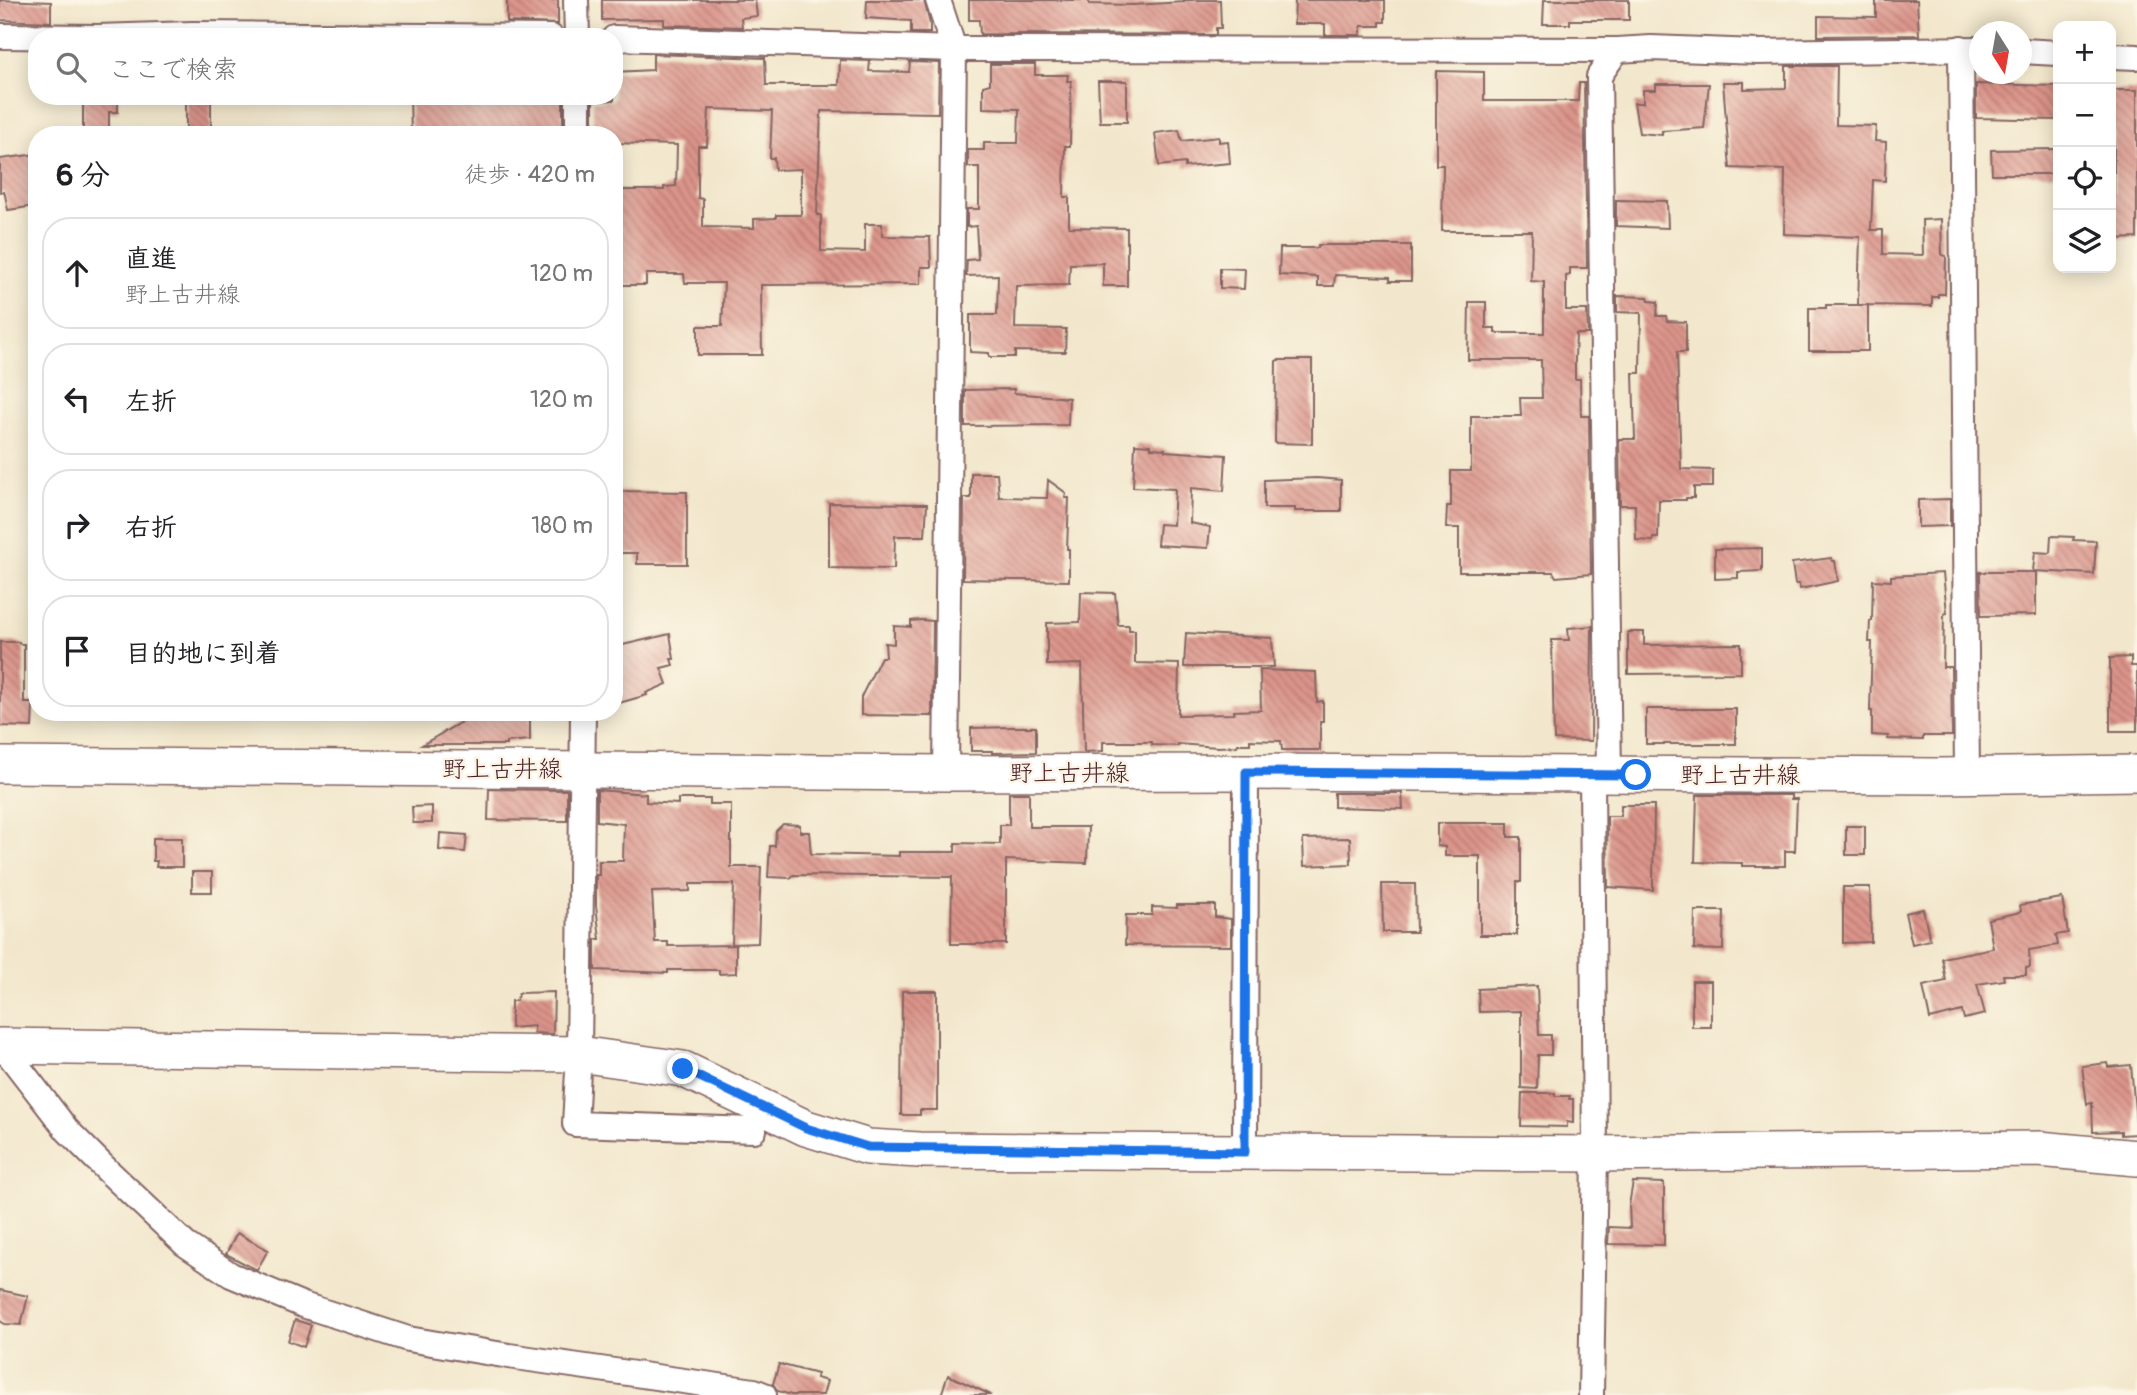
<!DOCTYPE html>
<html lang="ja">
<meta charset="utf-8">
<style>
:root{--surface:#fff;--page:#f6f6f6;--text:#202124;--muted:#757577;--line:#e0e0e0}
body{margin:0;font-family:Pangolin,"Klee One",sans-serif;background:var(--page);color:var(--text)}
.controls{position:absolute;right:21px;top:21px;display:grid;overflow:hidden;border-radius:14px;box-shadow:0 4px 18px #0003}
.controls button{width:63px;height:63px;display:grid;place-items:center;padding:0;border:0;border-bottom:2px solid var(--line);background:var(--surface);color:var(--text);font:35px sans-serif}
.compass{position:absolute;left:1969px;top:21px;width:63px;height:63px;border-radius:50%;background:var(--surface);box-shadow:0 4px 18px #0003;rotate:169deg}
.stop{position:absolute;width:21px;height:21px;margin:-16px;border:5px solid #1a73e8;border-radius:50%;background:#fff}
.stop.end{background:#1a73e8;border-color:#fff;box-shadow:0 2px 7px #0008}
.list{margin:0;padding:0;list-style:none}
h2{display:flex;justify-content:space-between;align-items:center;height:91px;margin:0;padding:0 28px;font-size:30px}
h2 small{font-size:23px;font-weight:400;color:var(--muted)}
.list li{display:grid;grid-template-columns:46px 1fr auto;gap:21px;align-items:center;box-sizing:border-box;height:112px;margin:0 14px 14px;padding:0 14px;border:2px solid var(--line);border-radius:28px}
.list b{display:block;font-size:26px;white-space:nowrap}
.list p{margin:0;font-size:23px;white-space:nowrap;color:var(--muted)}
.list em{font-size:23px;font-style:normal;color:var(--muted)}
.icon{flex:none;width:38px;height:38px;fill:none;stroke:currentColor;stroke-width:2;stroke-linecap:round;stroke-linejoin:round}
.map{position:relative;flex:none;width:2137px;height:1395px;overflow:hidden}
.search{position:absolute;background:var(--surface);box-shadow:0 4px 18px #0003;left:28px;top:28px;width:595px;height:77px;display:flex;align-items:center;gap:18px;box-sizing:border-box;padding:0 24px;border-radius:28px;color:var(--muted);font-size:26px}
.panel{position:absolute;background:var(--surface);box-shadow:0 4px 18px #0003;left:28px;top:126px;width:595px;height:595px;border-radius:28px}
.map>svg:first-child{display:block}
.building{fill:url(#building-back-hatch);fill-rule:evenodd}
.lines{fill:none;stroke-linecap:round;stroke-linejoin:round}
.street-casing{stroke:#856563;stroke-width:28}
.secondary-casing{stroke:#856563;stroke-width:38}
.street{stroke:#fff;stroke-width:24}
.secondary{stroke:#fff;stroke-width:35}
.route{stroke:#1a73e8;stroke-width:9}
.labels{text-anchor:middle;stroke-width:5;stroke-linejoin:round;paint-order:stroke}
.street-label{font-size:24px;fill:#4a1f2b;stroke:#fcf5e5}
</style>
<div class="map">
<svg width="2137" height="1395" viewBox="0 0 2137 1395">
<defs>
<pattern id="building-back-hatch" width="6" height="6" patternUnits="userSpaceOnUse" patternTransform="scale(1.75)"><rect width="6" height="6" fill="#db948a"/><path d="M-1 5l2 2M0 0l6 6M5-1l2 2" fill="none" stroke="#b47871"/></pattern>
</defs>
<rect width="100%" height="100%" fill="#fcf5e5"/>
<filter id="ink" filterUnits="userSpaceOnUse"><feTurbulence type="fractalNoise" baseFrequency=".0143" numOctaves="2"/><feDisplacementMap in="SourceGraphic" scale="14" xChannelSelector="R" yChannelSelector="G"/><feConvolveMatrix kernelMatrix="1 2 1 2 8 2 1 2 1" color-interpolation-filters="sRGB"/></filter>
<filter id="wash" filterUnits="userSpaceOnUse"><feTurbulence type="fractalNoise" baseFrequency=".00686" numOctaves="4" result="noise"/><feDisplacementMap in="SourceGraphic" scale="28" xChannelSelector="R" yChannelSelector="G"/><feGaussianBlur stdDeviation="1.57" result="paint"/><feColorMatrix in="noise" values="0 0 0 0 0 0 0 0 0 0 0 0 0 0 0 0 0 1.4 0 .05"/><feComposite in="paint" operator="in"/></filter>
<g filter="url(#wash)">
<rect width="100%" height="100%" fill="#f2e7cc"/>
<g id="blocks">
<g class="building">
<polygon points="0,0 51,2 51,22 0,20"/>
<polygon points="507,0 558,0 558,24 507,22"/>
<polygon points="602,0 755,0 757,16 741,18 742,27 664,25 664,19 602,20"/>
<polygon points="867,0 924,0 930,24 930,33 911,33 911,21 866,18"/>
<polygon points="969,0 1089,0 1089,4 1133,5 1184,2 1184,0 1220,0 1221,28 1216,28 1216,35 980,34 979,20 969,20"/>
<polygon points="1295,0 1385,0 1385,22 1380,22 1380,26 1361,26 1361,35 1325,35 1325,24 1294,24"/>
<polygon points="1544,0 1629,0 1629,20 1570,20 1570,24 1543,24"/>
<polygon points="1876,0 1917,0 1919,35 1818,36 1818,16 1876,17"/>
<path d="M653,54L765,58L766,85H839L840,60L870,61L869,71L909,72L910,62L939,63L938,113L821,111L817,215H821V251L865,252V224H882V236L930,237L931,267H921V284L761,285L762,355H698V326H722L724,283H685L684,274H646V285H614V190H664V187L676,186L677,145L614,143V135H593V101L614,100V72L653,70ZM709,109L772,111L770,158H774L775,170L801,169V215H776V218L754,219V228L703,227V199L698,198V146H707Z"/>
<polygon points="990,64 1035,64 1035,75 1068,75 1067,81 1071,81 1070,146 1065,146 1064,197 1069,197 1069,227 1127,228 1127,286 1103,286 1103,263 1070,264 1069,285 1016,286 1015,328 1066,329 1065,352 1015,351 1015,357 989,357 989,353 970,352 970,315 997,315 998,275 966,276 967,260 978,259 976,226 967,227 967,209 979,209 979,167 968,167 968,150 984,150 984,143 1018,143 1019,109 983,108 983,86 990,84"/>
<polygon points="1786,66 1837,66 1836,125 1876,126 1875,141 1886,142 1885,181 1873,180 1871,230 1883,230 1883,254 1923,255 1922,220 1941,219 1942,255 1946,256 1945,294 1938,294 1938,297 1932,297 1932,306 1858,305 1860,237 1784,234 1785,170 1730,168 1723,82 1744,82 1744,89 1786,88"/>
<polygon points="1436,71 1484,72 1484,101 1578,101 1579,83 1584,83 1587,268 1570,268 1570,275 1566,276 1566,310 1587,310 1588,334 1576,334 1575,358 1575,379 1580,379 1581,416 1589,416 1591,574 1556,577 1553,572 1459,572 1459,528 1446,528 1447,506 1451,506 1451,471 1471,471 1471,416 1521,416 1520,398 1542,398 1541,360 1468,360 1469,302 1486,302 1486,328 1495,328 1495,333 1544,333 1544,282 1531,281 1532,231 1442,231 1443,165 1436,165"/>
<polygon points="1098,81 1127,81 1127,122 1100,122"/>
<polygon points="1656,84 1709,84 1704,128 1662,131 1662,135 1639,133 1634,103 1643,103 1643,90 1656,90"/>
<polygon points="1976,84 2058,86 2058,120 1976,118"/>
<polygon points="2111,90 2137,90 2137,238 2111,239 2111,205 2114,205 2114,126 2111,126"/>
<polygon points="83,96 118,96 118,112 109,112 109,135 83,135"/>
<rect x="186" y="96" width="25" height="39"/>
<polygon points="410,96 563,96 563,135 411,135"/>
<polygon points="1179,130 1182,141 1219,137 1219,142 1228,141 1230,163 1185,167 1185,163 1159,166 1155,133"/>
<polygon points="2055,149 2055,174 1992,174 1991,150"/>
<polygon points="37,154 37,187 32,188 35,206 8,210 5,195 4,192 0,192 0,159"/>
<polygon points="1616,200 1667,201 1668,228 1616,226"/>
<polygon points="1318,245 1411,245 1411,281 1390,281 1390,277 1335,275 1334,286 1318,286 1318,277 1279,275 1280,248 1318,248"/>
<polygon points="1220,268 1245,269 1244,289 1220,288"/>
<polygon points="1617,296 1648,297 1649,301 1658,302 1657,316 1666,316 1667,321 1686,322 1686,352 1677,352 1681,469 1713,470 1713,487 1694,487 1694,498 1686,498 1686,500 1659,500 1658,538 1653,538 1653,541 1636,540 1635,505 1620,505 1619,439 1635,439 1633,373 1640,373 1641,313 1617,312"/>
<polygon points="1826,305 1868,305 1868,351 1809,351 1809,308 1826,308"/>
<polygon points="1278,360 1312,360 1312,444 1275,443 1276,361"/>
<polygon points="1014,389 1014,393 1069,398 1068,425 965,426 965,390"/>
<polygon points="1135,444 1151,445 1151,448 1165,449 1165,451 1226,455 1224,491 1191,488 1190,523 1210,527 1208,548 1157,545 1159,524 1173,525 1175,489 1133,487"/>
<polygon points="971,473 997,473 999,497 1047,498 1048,480 1066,493 1065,498 1069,498 1067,549 1069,549 1069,581 963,579 964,498 971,498"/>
<polygon points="1317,478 1341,480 1341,511 1295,511 1295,508 1264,508 1264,480"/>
<polygon points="614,491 687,492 687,564 637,564 637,553 614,553"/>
<polygon points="1950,499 1950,526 1918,527 1918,500"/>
<polygon points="829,503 927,504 925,536 895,536 894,569 829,568"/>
<polygon points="2051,536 2074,537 2073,540 2096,541 2094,574 2033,571 2035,552 2050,553"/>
<polygon points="1762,548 1762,571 1738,572 1738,578 1715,579 1715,549"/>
<polygon points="1831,558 1832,561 1835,561 1838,581 1800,589 1799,584 1795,584 1792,563"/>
<polygon points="1980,572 2036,572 2036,615 1981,616"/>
<polygon points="1943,573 1947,613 1944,614 1943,667 1951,667 1952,736 1923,736 1923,740 1888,739 1888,736 1872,735 1872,711 1870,711 1872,642 1869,642 1870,621 1872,621 1873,580 1891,581 1891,576"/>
<polygon points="1081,592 1115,593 1118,625 1129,625 1129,630 1135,630 1135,663 1179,664 1178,715 1234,714 1234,711 1261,710 1260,670 1316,672 1317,702 1323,701 1323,721 1320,721 1320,750 1282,750 1281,741 1250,740 1250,744 1238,744 1237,746 1218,747 1178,744 1178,746 1152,745 1152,742 1103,742 1103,751 1084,752 1082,664 1047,665 1047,623 1080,622"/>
<polygon points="921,620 933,621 932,716 861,715 861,697 881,657 886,657 885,643 894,644 894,626 911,627 911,621"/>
<polygon points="1592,626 1591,741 1554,740 1552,640 1569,640 1568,628"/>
<polygon points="1628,632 1644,632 1644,645 1741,644 1741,673 1628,674"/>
<polygon points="1186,633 1272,638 1274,667 1184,667"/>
<polygon points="670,634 674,659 671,659 673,665 661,668 667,684 646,693 647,695 619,703 614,685 614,647"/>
<polygon points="0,642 19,642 20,644 24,644 24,703 33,703 32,727 0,726"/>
<polygon points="2131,657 2131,666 2137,666 2137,731 2110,731 2110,658"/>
<rect x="1646" y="709" width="90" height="35"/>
<polygon points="478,712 530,712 530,740 506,742 506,745 422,745"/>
<polygon points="1014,727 1036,727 1036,752 992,753 992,751 971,751 971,728"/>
<polygon points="489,789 567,790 567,821 488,820"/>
<polygon points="597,790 646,794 646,802 678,804 678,799 710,799 710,804 731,804 731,867 761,867 758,943 732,944 734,884 690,884 690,891 652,892 655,942 668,942 668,946 736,945 736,973 719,974 719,970 668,970 668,973 595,970 595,939 600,939 596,905 596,875 599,875 599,861 623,861 624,824 597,821"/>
<polygon points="1009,793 1029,793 1029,827 1088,827 1087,863 1006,860 1006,944 951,944 952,877 793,875 791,878 768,877 770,846 775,846 776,831 783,824 800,825 800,832 809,832 811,854 899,856 899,852 955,852 955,843 1000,844 1000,825 1009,825"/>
<polygon points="1334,793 1402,793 1403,809 1334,807"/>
<polygon points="1697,795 1791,795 1791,799 1797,799 1795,851 1785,851 1785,866 1742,866 1742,863 1695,862"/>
<polygon points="1621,805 1654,805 1653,890 1608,887 1607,816 1621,816"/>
<polygon points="432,806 432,823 413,823 412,807"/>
<polygon points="1437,823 1508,823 1508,837 1521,837 1521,882 1517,882 1517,935 1480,935 1480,856 1445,856 1445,847 1437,846"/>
<rect x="1846" y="826" width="19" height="29"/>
<polygon points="440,833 467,835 465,852 439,850"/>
<polygon points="153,838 182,838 182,867 156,867 157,861 153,861"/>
<polygon points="1350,838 1351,864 1304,866 1303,839"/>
<rect x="192" y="872" width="20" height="20"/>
<polygon points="1382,884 1415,884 1416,932 1383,932"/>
<polygon points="1843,887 1870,887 1871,942 1843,943"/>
<polygon points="2062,898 2068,933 2056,935 2058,945 2029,950 2030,967 2026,968 2026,975 2003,975 2004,980 1977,984 1985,1014 1964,1019 1962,1011 1930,1019 1923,986 1946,981 1942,958 1993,948 1988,919 2016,913 2021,911 2020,905"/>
<polygon points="1177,905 1215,905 1215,917 1231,919 1231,946 1125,945 1126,915 1152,915 1152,907 1177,908"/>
<polygon points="1923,909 1930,940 1912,944 1905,913"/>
<polygon points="1695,911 1724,911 1723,950 1694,949"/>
<rect x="1692" y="981" width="19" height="46"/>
<polygon points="1537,986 1539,1035 1551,1035 1551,1055 1538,1055 1537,1089 1521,1088 1521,1011 1479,1012 1478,989"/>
<polygon points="902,991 937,991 937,1110 920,1110 920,1115 901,1115"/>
<polygon points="554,992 553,1034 534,1033 534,1026 511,1028 511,1001 516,1001 519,993"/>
<polygon points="2107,1063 2108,1067 2131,1065 2137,1134 2121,1135 2121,1131 2093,1132 2092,1103 2087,1104 2082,1066"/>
<polygon points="1522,1093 1555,1093 1555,1096 1570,1096 1569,1099 1573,1099 1573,1123 1567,1122 1567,1127 1521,1126"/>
<polygon points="1633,1182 1664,1183 1664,1245 1608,1244 1609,1227 1630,1228 1629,1205"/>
<polygon points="237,1233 268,1250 257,1270 226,1254"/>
<polygon points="0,1290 28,1296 21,1325 5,1324 0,1321"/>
<polygon points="295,1320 311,1325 304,1347 288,1341"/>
<polygon points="779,1364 817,1374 816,1378 827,1381 823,1395 791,1395 778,1391 773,1384"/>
<polygon points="948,1375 991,1395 941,1395"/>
</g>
</g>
</g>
<g filter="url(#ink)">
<use href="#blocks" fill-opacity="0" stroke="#856563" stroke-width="2"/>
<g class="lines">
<g class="street-casing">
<g id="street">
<polyline points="576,0 577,37"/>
<polyline points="938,0 954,49 946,773"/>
<polyline points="0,36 98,37 192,34 551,37"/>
<polyline points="614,38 954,49 1617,50 1651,48 1758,52 1980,49"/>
<polyline points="1961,48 1967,776"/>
<polyline points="2022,51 2058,53"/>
<polyline points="2111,56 2137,57"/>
<polyline points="578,96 578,135"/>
<polyline points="583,712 579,1054 575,1124 754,1130"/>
<polyline points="1609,775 1599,76 1617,50"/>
<polyline points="0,1043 67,1130 107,1170 185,1244 231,1275 303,1305 408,1339 509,1356 754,1391 764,1395"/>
<polyline points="1245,1152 1246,772"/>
<polyline points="1591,1395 1595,1154 1592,775"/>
</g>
</g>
<g class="secondary-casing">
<g id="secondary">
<polyline points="0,765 946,773 1246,772 1939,776 2137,773"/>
<polyline points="0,1046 579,1054 683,1069 806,1128 868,1147 919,1150 1595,1154 2039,1149 2137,1158"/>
</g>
</g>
<use href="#street" class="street"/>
<use href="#secondary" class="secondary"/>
</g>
</g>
<g class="lines" filter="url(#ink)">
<polyline class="route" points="683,1069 806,1128 868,1147 1245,1152 1246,772 1636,775"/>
</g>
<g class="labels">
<g class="street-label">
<text x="502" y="777">野上古井線</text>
<text x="1069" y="781">野上古井線</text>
<text x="1740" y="783">野上古井線</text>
</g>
</g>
</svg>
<div class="controls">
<button>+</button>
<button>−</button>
<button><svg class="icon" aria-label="locate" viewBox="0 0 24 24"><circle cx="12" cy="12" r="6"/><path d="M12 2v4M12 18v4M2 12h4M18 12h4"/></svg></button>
<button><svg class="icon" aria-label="layers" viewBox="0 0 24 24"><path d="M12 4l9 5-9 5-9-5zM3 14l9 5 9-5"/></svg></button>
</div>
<svg class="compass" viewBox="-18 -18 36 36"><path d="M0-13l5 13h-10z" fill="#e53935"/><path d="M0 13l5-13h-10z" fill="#757577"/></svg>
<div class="stop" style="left:1636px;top:775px"></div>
<div class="stop end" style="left:683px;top:1069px"></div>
<div class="search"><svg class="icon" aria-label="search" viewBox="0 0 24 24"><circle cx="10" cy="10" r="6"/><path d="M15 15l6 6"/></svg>ここで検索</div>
<section class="panel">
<h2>6 分<small>徒歩 · 420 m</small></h2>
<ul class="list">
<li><svg class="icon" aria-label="ahead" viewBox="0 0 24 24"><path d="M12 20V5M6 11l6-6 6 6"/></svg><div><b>直進</b><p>野上古井線</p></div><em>120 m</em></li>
<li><svg class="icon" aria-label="left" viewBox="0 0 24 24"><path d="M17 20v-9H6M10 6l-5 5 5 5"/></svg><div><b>左折</b></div><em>120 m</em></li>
<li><svg class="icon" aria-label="right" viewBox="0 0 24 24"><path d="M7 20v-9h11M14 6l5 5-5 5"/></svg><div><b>右折</b></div><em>180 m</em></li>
<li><svg class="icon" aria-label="arrive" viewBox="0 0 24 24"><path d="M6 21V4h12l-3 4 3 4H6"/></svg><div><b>目的地に到着</b></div></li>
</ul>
</section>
</div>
